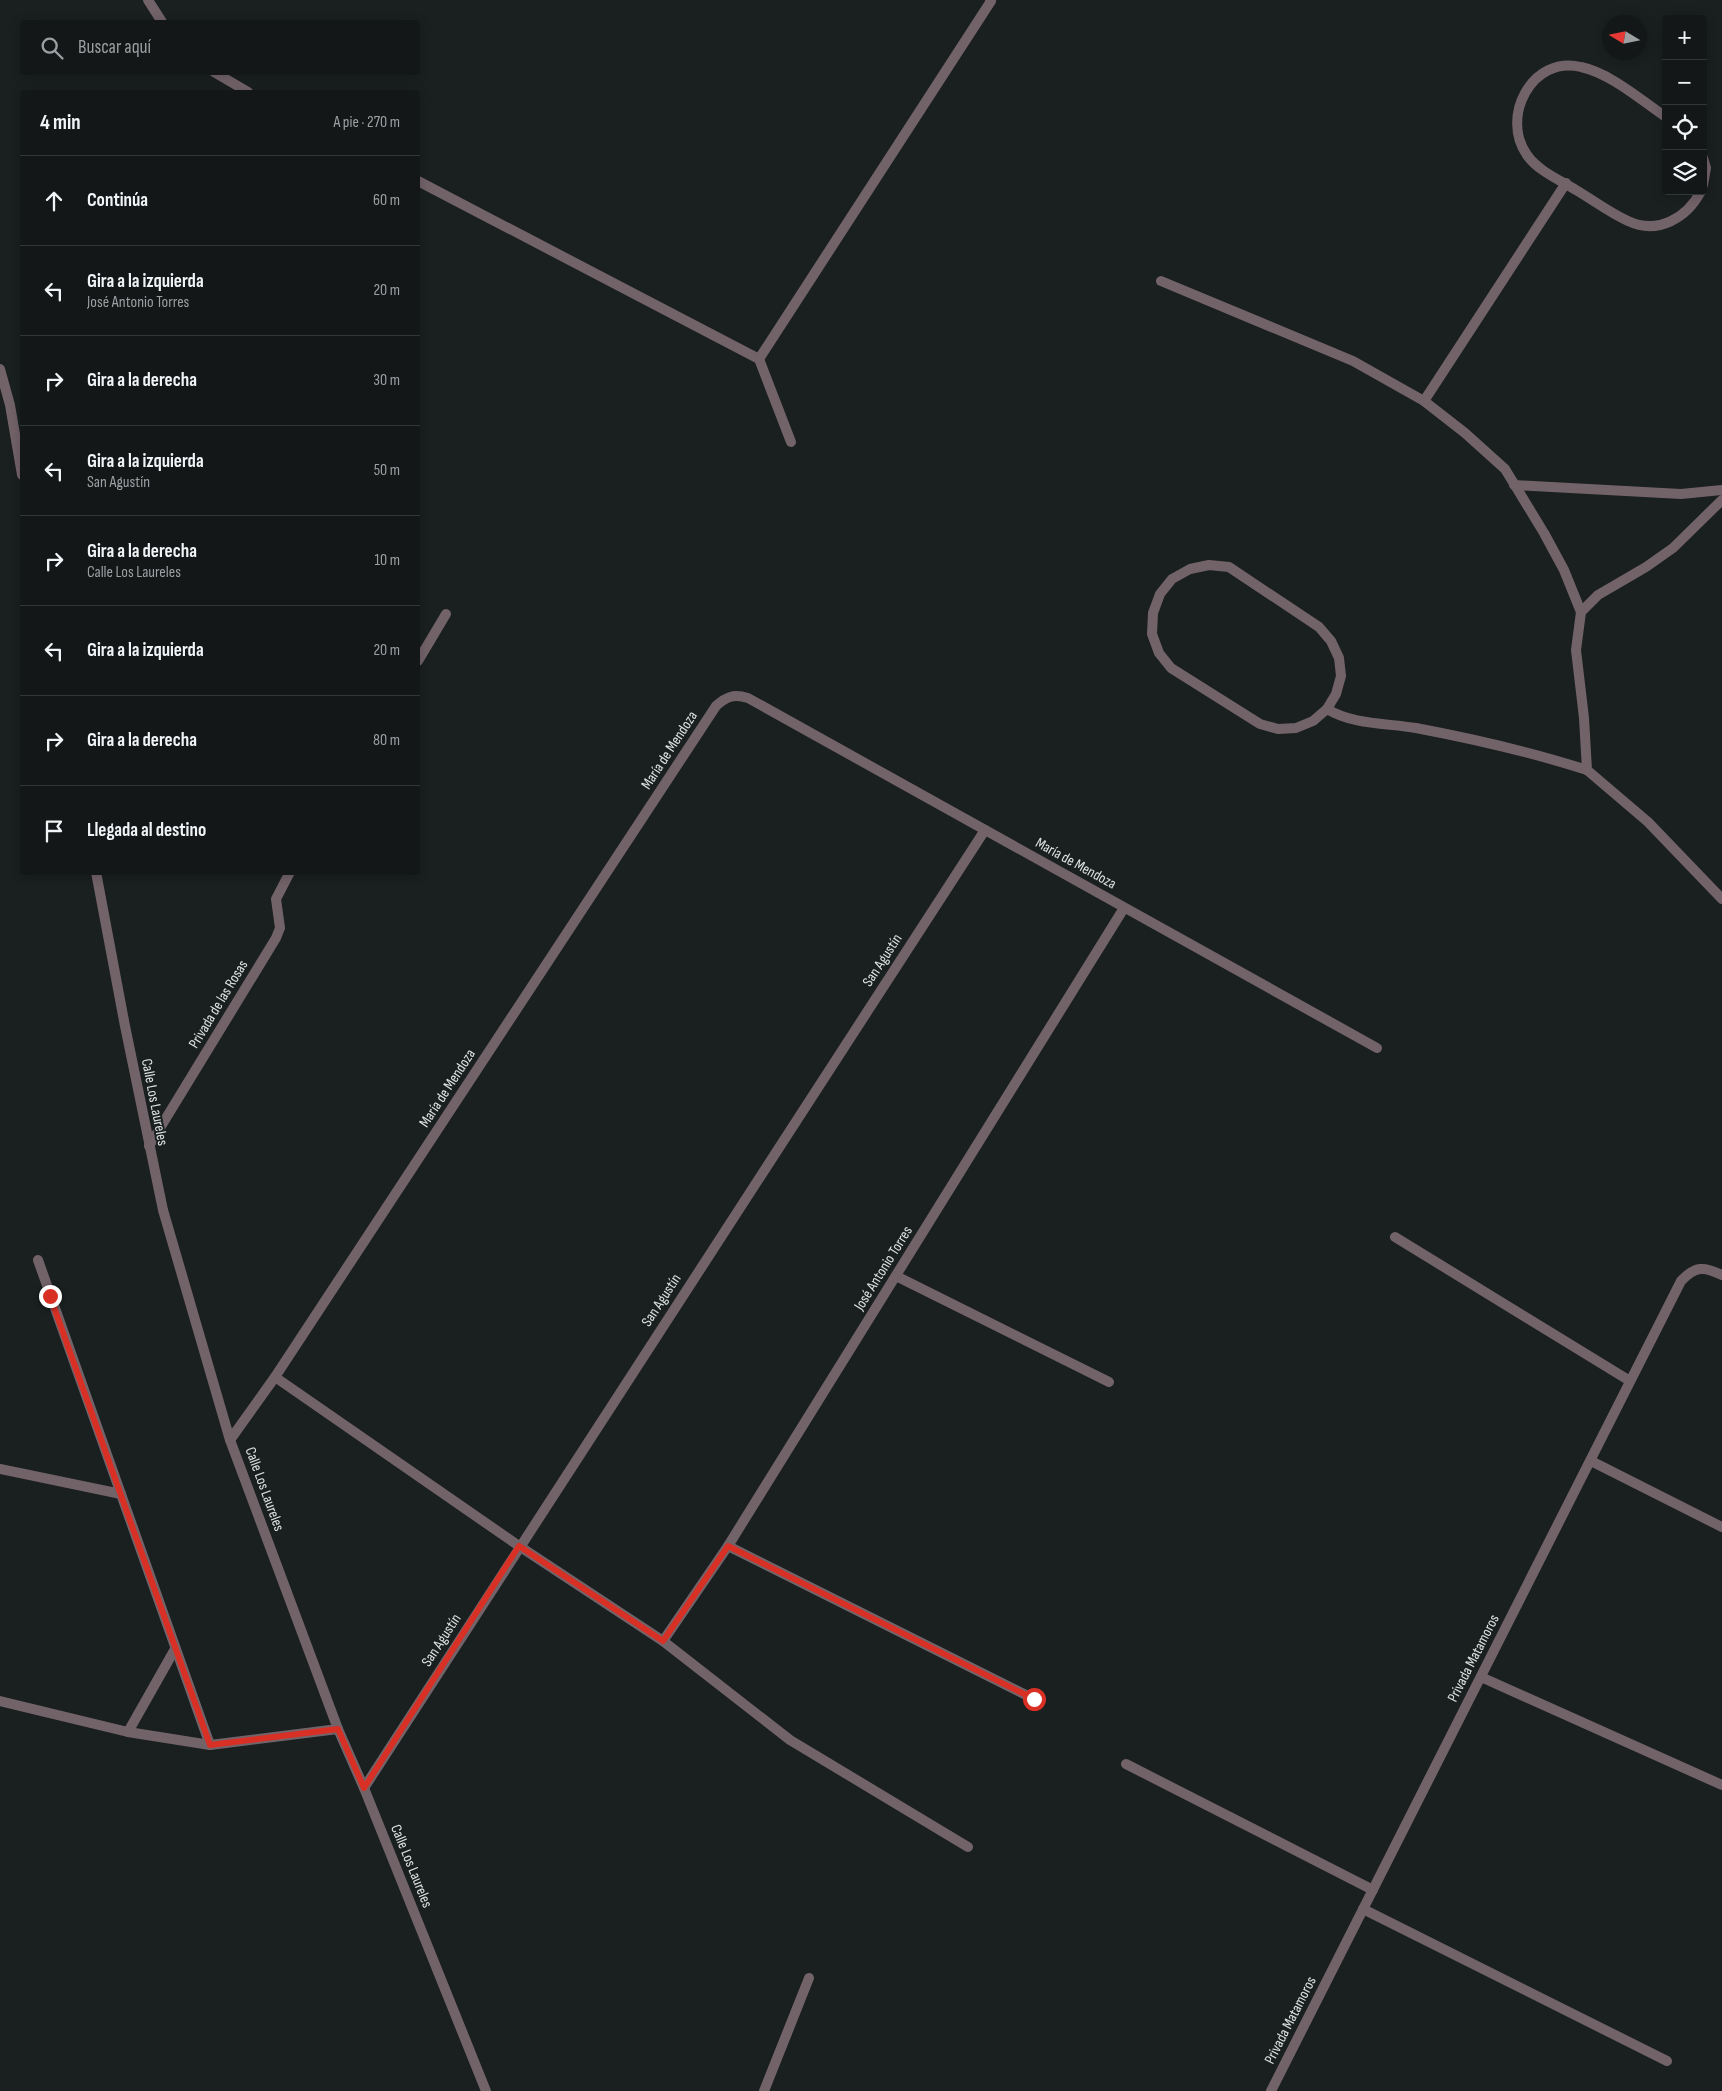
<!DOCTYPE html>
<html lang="es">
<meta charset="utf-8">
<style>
:root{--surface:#141718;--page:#212425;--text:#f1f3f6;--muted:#9d9fa2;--line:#333637}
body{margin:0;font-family:"Sofia Sans Condensed",sans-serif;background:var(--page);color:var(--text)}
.controls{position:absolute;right:15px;top:15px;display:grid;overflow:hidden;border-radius:5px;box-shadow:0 2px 12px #0003}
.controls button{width:45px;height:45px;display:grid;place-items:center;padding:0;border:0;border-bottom:1px solid var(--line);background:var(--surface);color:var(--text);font:25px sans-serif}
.compass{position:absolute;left:1602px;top:15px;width:45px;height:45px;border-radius:50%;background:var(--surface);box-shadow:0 2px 12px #0003;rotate:280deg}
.stop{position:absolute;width:15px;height:15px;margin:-11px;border:4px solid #d93025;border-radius:50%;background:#fff}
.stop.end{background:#d93025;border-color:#fff;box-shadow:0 1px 5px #0008}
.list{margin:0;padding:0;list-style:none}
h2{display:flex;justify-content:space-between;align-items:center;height:65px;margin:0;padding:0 20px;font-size:21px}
h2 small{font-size:16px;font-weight:400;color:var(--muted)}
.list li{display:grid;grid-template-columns:32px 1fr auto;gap:15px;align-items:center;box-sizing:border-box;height:90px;padding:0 20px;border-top:1px solid var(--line)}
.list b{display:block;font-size:19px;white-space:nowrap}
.list p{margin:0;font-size:16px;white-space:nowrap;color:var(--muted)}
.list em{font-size:16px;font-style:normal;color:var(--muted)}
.icon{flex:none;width:28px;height:28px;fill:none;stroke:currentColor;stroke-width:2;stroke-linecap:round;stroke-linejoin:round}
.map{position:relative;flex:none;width:1722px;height:2091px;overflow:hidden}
.search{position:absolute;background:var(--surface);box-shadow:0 2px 12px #0003;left:20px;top:20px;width:400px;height:55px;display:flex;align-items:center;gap:12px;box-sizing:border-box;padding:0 18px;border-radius:5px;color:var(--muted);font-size:19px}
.panel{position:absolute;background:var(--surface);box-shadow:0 2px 12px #0003;left:20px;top:90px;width:400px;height:785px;border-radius:5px}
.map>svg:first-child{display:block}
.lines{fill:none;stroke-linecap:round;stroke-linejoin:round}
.minor{stroke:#726369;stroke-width:10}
.route{stroke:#d93025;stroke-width:6}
.labels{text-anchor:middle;stroke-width:4;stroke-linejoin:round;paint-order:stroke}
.street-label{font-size:15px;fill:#dfe2e3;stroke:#1a1f20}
</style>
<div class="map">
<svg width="1722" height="2091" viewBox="0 0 1722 2091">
<rect width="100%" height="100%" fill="#1a1f20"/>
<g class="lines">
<g class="minor">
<polyline points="148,0 162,22"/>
<polyline points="214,72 248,92"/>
<path d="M1666,117C1641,100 1610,73 1581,67C1532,55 1500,117 1527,155C1538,171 1560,180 1576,190C1593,200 1610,213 1628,221C1658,235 1687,218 1701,191"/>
<polyline points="1703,158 1706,168 1703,185"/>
<polyline points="418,181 759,359 791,442"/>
<polyline points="1161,281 1353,361 1424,401 1465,433 1505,469 1544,533 1564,570 1581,612"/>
<polyline points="759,359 991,1 990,0"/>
<polyline points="0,369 10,405 22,475"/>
<polyline points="1424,401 1566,183"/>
<polyline points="1514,485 1681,494 1722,490"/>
<polyline points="1722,500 1673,548 1646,567 1598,595 1581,612 1576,650 1584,718 1587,770 1648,822 1722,899"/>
<polygon points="1209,565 1229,567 1319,627 1331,641 1339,658 1341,676 1336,694 1327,709 1313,721 1296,728 1278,729 1260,724 1171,668 1159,653 1152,634 1153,613 1160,594 1172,579 1190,569"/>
<polyline points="418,661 446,614"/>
<path d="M1327,709C1353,725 1387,723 1416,728C1474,739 1531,752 1587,770"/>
<polyline points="96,872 125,1026 163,1210 230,1440 338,1729 364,1788 486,2091"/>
<polyline points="149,1146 276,938 280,928 276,899 290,872"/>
<polyline points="1395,1237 1630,1381"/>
<polyline points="38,1260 210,1745"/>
<polyline points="896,1276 1109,1382"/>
<polyline points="275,1377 519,1546 663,1641 790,1740 968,1847"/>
<path d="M230,1440L275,1377L716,706C727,696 734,694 748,698L1377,1048"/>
<polyline points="1591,1461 1722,1527"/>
<polyline points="0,1469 121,1494"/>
<polyline points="728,1546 1034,1699"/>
<polyline points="663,1641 728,1546 1124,908"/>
<polyline points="1481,1677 1722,1785"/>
<polyline points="0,1701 128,1732 210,1745 338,1729"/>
<polyline points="128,1732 175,1649"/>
<polyline points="1126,1764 1373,1890"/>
<polyline points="364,1788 985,830"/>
<polyline points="1363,1909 1667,2061"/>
<polyline points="764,2091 809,1978"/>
<path d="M1271,2091L1681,1281C1695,1266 1704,1266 1722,1275"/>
</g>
</g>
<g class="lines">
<polyline class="route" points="50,1296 210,1745 338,1729 364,1788 519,1546 663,1641 728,1546 1034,1699"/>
</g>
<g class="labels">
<g class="street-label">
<text transform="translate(669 750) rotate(-57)" y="5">María de Mendoza</text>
<text transform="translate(1076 863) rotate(29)" y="5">María de Mendoza</text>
<text transform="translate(882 960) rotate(-57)" y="5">San Agustín</text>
<text transform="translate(218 1004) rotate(-59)" y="5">Privada de las Rosas</text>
<text transform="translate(447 1088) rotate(-57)" y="5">María de Mendoza</text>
<text transform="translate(155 1102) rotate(79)" y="5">Calle Los Laureles</text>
<text transform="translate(883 1268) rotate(-58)" y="5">José Antonio Torres</text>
<text transform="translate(661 1300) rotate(-57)" y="5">San Agustín</text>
<text transform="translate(265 1489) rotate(70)" y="5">Calle Los Laureles</text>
<text transform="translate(441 1640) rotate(-57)" y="5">San Agustín</text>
<text transform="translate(1473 1658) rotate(-63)" y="5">Privada Matamoros</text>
<text transform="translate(412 1866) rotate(68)" y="5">Calle Los Laureles</text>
<text transform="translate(1290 2020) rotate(-63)" y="5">Privada Matamoros</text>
</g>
</g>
</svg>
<div class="controls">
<button>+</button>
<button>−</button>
<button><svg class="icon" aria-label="locate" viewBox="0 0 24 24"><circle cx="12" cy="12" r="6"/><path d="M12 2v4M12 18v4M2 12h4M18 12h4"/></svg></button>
<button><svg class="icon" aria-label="layers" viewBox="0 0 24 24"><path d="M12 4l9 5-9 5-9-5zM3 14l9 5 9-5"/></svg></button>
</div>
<svg class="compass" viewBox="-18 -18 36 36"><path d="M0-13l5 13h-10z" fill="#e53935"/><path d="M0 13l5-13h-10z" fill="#9d9fa2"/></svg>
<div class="stop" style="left:1034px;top:1699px"></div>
<div class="stop end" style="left:50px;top:1296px"></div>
<div class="search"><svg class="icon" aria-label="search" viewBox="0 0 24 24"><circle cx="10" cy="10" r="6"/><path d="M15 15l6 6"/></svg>Buscar aquí</div>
<section class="panel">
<h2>4 min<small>A pie · 270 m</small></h2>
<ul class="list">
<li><svg class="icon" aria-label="ahead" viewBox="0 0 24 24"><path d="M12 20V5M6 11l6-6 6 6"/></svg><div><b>Continúa</b></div><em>60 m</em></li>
<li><svg class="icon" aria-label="left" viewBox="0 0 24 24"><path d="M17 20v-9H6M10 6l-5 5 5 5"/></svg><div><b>Gira a la izquierda</b><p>José Antonio Torres</p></div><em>20 m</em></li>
<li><svg class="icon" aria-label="right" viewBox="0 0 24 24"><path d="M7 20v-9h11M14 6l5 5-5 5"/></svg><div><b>Gira a la derecha</b></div><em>30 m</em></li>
<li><svg class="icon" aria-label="left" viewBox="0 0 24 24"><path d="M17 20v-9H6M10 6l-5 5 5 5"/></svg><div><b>Gira a la izquierda</b><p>San Agustín</p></div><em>50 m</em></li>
<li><svg class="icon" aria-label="right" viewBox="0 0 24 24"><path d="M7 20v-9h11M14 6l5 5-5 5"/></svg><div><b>Gira a la derecha</b><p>Calle Los Laureles</p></div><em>10 m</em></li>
<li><svg class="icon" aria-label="left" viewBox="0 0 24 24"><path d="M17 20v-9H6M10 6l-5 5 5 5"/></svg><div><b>Gira a la izquierda</b></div><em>20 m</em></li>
<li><svg class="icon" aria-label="right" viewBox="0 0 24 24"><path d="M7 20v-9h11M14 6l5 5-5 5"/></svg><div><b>Gira a la derecha</b></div><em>80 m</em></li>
<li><svg class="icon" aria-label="arrive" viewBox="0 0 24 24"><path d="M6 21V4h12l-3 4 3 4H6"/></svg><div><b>Llegada al destino</b></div></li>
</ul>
</section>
</div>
